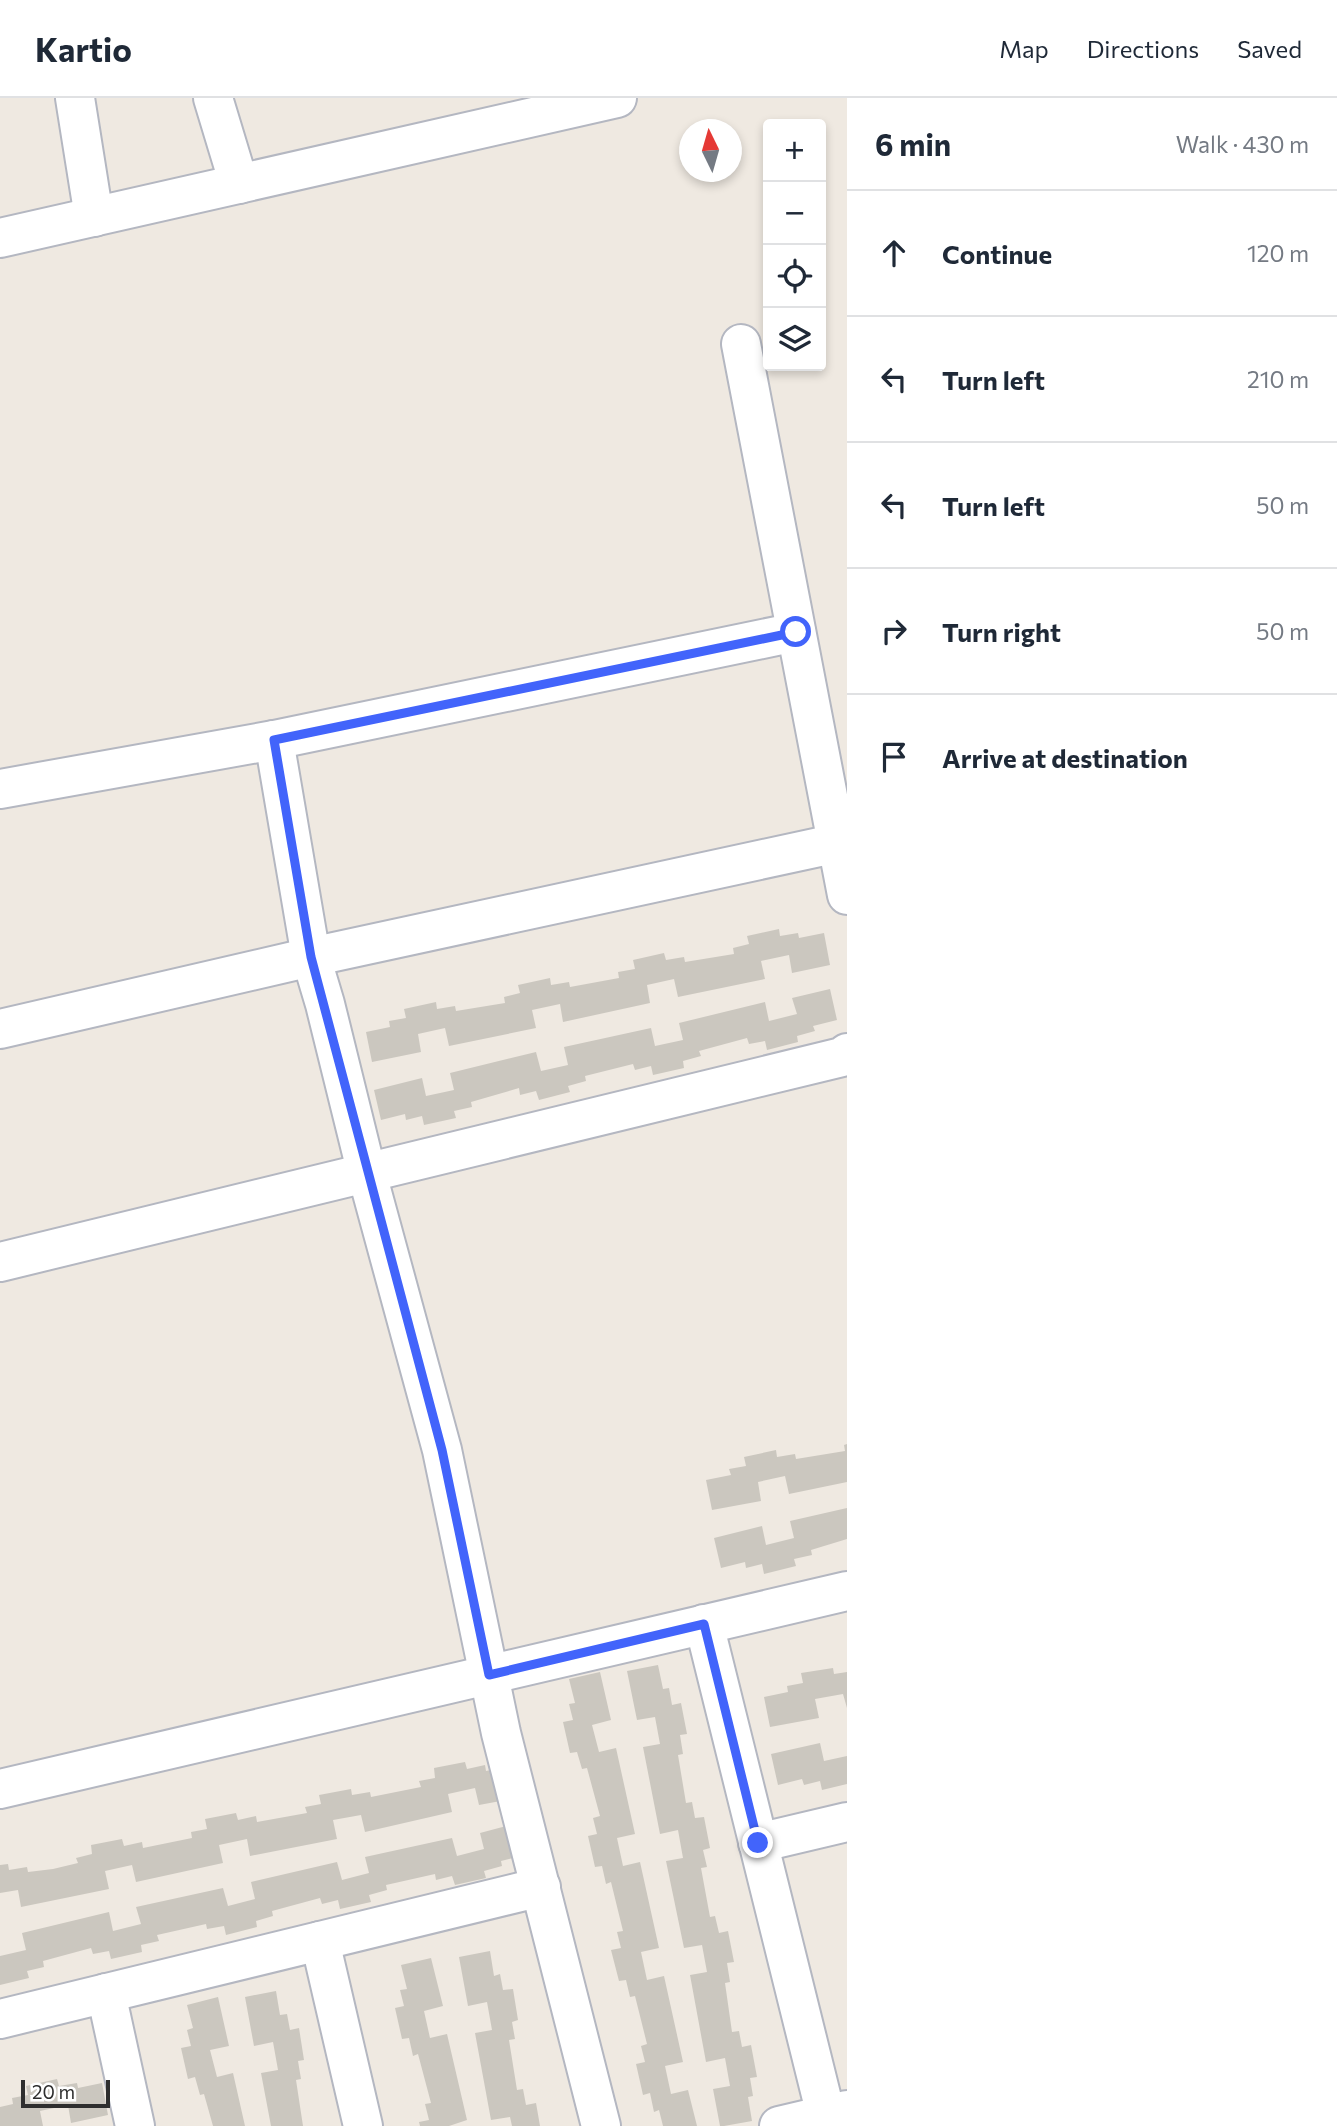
<!DOCTYPE html>
<meta charset="utf-8">
<style>
:root{--surface:#fff;--page:#f6f6f7;--text:#1f2937;--muted:#747a83;--line:#e0e1e3}
body{margin:0;font-family:Commissioner,sans-serif;background:var(--page);color:var(--text)}
.controls{position:absolute;right:21px;top:21px;display:grid;overflow:hidden;border-radius:7px;box-shadow:0 4px 10px #0003}
.controls button{width:63px;height:63px;display:grid;place-items:center;padding:0;border:0;border-bottom:2px solid var(--line);background:var(--surface);color:var(--text);font:35px sans-serif}
.compass{position:absolute;left:679px;top:21px;width:63px;height:63px;border-radius:50%;background:var(--surface);box-shadow:0 4px 10px #0003;rotate:355deg}
.scale{position:absolute;left:21px;bottom:18px;width:89px;box-sizing:border-box;padding-left:7px;border:4px solid #2e2e2e;border-top:0;font-size:19px;line-height:24px;white-space:nowrap;color:#2e2e2e;-webkit-text-stroke:5px #fff;paint-order:stroke}
.stop{position:absolute;width:21px;height:21px;margin:-16px;border:5px solid #4264fb;border-radius:50%;background:#fff}
.stop.end{background:#4264fb;border-color:#fff;box-shadow:0 2px 7px #0008}
.list{margin:0;padding:0;list-style:none}
h2{display:flex;justify-content:space-between;align-items:center;height:91px;margin:0;padding:0 28px;font-size:30px}
h2 small{font-size:23px;font-weight:400;color:var(--muted)}
.list li{display:grid;grid-template-columns:46px 1fr auto;gap:21px;align-items:center;box-sizing:border-box;height:126px;padding:0 28px;border-top:2px solid var(--line)}
.list b{display:block;font-size:26px;white-space:nowrap}
.list em{font-size:23px;font-style:normal;color:var(--muted)}
.icon{flex:none;width:38px;height:38px;fill:none;stroke:currentColor;stroke-width:2;stroke-linecap:round;stroke-linejoin:round}
.map{position:relative;flex:none;width:847px;height:2028px;overflow:hidden}
header{display:flex;align-items:center;gap:42px;box-sizing:border-box;height:98px;padding:0 35px;background:var(--surface);border-bottom:2px solid var(--line)}
header strong{font-size:33px}
nav{display:flex;gap:38px;margin-inline-start:auto;font-size:24px}
main{display:flex}
aside{flex:1;background:var(--surface)}
.map>svg:first-child{display:block}
.building{fill:#cbc7bf}
.lines{fill:none;stroke-linecap:round;stroke-linejoin:round}
.minor-casing{stroke:#b4b7c1;stroke-width:42}
.minor{stroke:#fff;stroke-width:38}
.route{stroke:#4264fb;stroke-width:9}
</style>
<header>
<strong>Kartio</strong>
<nav><a>Map</a><a>Directions</a><a>Saved</a></nav>
</header>
<main>
<div class="map">
<svg width="847" height="2028" viewBox="0 0 847 2028">
<rect width="100%" height="100%" fill="#efe9e1"/>
<g class="building">
<polygon points="779,831 780,838 798,835 799,840 824,835 830,867 792,875 789,857 761,863 765,881 678,899 674,881 647,887 650,905 563,924 560,906 532,912 536,930 449,948 445,930 418,936 421,954 372,964 366,934 390,929 389,923 406,920 404,911 436,904 437,911 455,908 456,913 505,905 504,899 520,895 518,887 550,880 551,887 569,884 570,889 619,880 618,874 635,871 633,862 664,855 666,862 684,859 685,864 734,856 733,850 749,846 747,838"/>
<polygon points="830,891 837,922 813,928 815,933 797,938 798,944 767,952 765,943 749,946 747,940 699,953 701,958 683,963 684,970 653,977 651,968 635,972 633,966 585,978 586,983 568,988 570,994 539,1002 536,993 520,997 519,990 471,1004 472,1009 454,1013 456,1020 424,1027 422,1018 406,1022 405,1016 381,1022 374,992 422,980 426,998 454,992 450,975 536,954 541,973 568,967 564,949 651,930 655,948 683,942 679,925 765,904 769,923 797,916 792,900"/>
<polygon points="847,1346 847,1384 789,1396 785,1378 758,1384 761,1403 712,1412 706,1382 731,1377 729,1371 746,1368 744,1359 776,1352 777,1359 795,1356 796,1361 845,1353 844,1347"/>
<polygon points="847,1410 847,1441 811,1452 812,1457 794,1461 796,1468 764,1476 762,1466 746,1470 745,1464 721,1470 714,1440 762,1428 766,1447 794,1440 790,1423"/>
<polygon points="658,1567 663,1591 669,1590 672,1607 681,1605 687,1636 680,1637 683,1656 678,1657 686,1705 692,1704 695,1720 704,1719 710,1750 703,1752 707,1769 701,1770 710,1819 715,1818 719,1835 728,1833 734,1864 727,1865 730,1884 725,1885 732,1934 739,1933 742,1949 751,1947 757,1979 750,1980 753,1998 748,1999 752,2023 724,2028 720,2028 713,1991 730,1988 725,1960 706,1964 690,1877 707,1874 702,1847 684,1850 666,1763 683,1760 678,1732 660,1736 643,1649 660,1646 655,1619 637,1622 627,1573"/>
<polygon points="833,1570 834,1576 847,1574 847,1610 843,1596 815,1601 819,1620 770,1629 764,1599 788,1594 787,1588 803,1585 801,1575"/>
<polygon points="600,1574 611,1622 592,1627 599,1654 616,1650 635,1736 617,1740 623,1768 640,1764 659,1850 641,1854 647,1882 664,1878 683,1964 665,1968 671,1996 688,1992 697,2028 663,2028 659,2012 654,2014 650,1995 643,1997 636,1966 645,1964 641,1948 647,1946 635,1898 630,1899 626,1882 619,1883 611,1852 621,1850 617,1834 623,1833 611,1784 606,1786 602,1768 595,1769 588,1738 597,1736 593,1720 600,1718 587,1670 582,1671 577,1654 570,1655 563,1624 573,1622 569,1606 575,1605 569,1581"/>
<polygon points="820,1645 824,1663 847,1658 847,1686 822,1692 820,1683 804,1687 802,1681 778,1687 771,1656"/>
<polygon points="465,1664 467,1671 485,1667 486,1673 510,1668 516,1700 479,1707 475,1690 448,1696 452,1714 365,1734 361,1717 333,1722 337,1741 250,1758 247,1741 219,1747 223,1765 136,1784 132,1767 105,1773 109,1791 21,1809 18,1792 0,1795 0,1767 8,1766 9,1772 27,1769 28,1774 53,1771 78,1765 76,1760 92,1756 91,1747 122,1741 124,1748 142,1744 143,1750 192,1740 191,1734 207,1731 205,1721 236,1715 238,1722 256,1718 257,1724 307,1715 305,1709 321,1706 319,1697 351,1691 352,1697 370,1694 371,1699 421,1689 419,1683 435,1680 434,1670"/>
<polygon points="517,1725 525,1757 501,1763 502,1768 484,1773 486,1780 455,1787 452,1778 436,1782 435,1776 386,1787 387,1792 369,1797 371,1804 340,1811 338,1802 322,1806 320,1800 272,1813 273,1818 256,1823 257,1829 226,1837 224,1828 207,1831 206,1826 157,1837 159,1843 141,1847 142,1854 111,1861 109,1853 93,1856 91,1850 43,1863 44,1869 27,1873 29,1880 0,1887 0,1858 26,1852 22,1835 109,1814 113,1833 141,1826 136,1809 223,1790 228,1808 255,1801 251,1784 337,1764 342,1782 369,1775 365,1759 452,1740 457,1758 484,1751 480,1735"/>
<polygon points="490,1853 494,1878 500,1876 503,1892 513,1891 518,1922 512,1924 515,1941 509,1942 517,1992 523,1991 526,2007 536,2005 540,2028 512,2028 510,2019 491,2022 475,1935 492,1932 487,1904 468,1908 459,1859"/>
<polygon points="431,1860 443,1908 424,1913 430,1940 447,1936 467,2022 449,2028 420,2028 419,2024 429,2022 425,2006 431,2005 418,1956 413,1958 409,1940 402,1941 395,1910 404,1908 400,1892 407,1891 401,1867"/>
<polygon points="276,1893 280,1917 287,1916 290,1932 299,1930 304,1962 298,1963 301,1981 296,1982 303,2028 271,2028 261,1975 278,1972 273,1944 254,1948 245,1899"/>
<polygon points="218,1899 229,1948 210,1952 217,1979 233,1975 245,2028 213,2028 204,1996 200,1997 195,1979 188,1981 181,1950 191,1948 187,1932 193,1930 187,1907"/>
<polygon points="57,1981 59,1988 77,1985 78,1990 102,1985 108,2017 71,2025 68,2007 40,2013 43,2028 0,2028 0,2009 13,2006 12,2000 28,1997 26,1988"/>
</g>
<g class="lines">
<g class="minor-casing">
<g id="minor">
<polyline points="75,0 94,119"/>
<polyline points="213,0 239,86"/>
<polyline points="0,140 617,0"/>
<polyline points="741,246 847,797"/>
<polyline points="274,642 311,859 325,906 367,1076 442,1352 501,1635 601,2028"/>
<polyline points="0,691 274,642 796,534"/>
<polyline points="0,931 311,859 847,743"/>
<polyline points="0,1164 842,959 847,955"/>
<polyline points="704,1526 826,2017"/>
<polyline points="0,1691 847,1493"/>
<polyline points="758,1745 847,1724"/>
<polyline points="320,1843 363,2028"/>
<polyline points="106,1895 135,2028"/>
<polyline points="0,1921 541,1789"/>
<polyline points="779,2028 847,2012"/>
</g>
</g>
<use href="#minor" class="minor"/>
</g>
<g class="lines">
<polyline class="route" points="758,1745 704,1526 489,1577 442,1352 311,859 274,642 796,534"/>
</g>
</svg>
<div class="controls">
<button>+</button>
<button>−</button>
<button><svg class="icon" aria-label="locate" viewBox="0 0 24 24"><circle cx="12" cy="12" r="6"/><path d="M12 2v4M12 18v4M2 12h4M18 12h4"/></svg></button>
<button><svg class="icon" aria-label="layers" viewBox="0 0 24 24"><path d="M12 4l9 5-9 5-9-5zM3 14l9 5 9-5"/></svg></button>
</div>
<svg class="compass" viewBox="-18 -18 36 36"><path d="M0-13l5 13h-10z" fill="#e53935"/><path d="M0 13l5-13h-10z" fill="#747a83"/></svg>
<div class="scale">20 m</div>
<div class="stop" style="left:796px;top:534px"></div>
<div class="stop end" style="left:758px;top:1745px"></div>
</div>
<aside>
<h2>6 min<small>Walk · 430 m</small></h2>
<ul class="list">
<li><svg class="icon" aria-label="ahead" viewBox="0 0 24 24"><path d="M12 20V5M6 11l6-6 6 6"/></svg><div><b>Continue</b></div><em>120 m</em></li>
<li><svg class="icon" aria-label="left" viewBox="0 0 24 24"><path d="M17 20v-9H6M10 6l-5 5 5 5"/></svg><div><b>Turn left</b></div><em>210 m</em></li>
<li><svg class="icon" aria-label="left" viewBox="0 0 24 24"><path d="M17 20v-9H6M10 6l-5 5 5 5"/></svg><div><b>Turn left</b></div><em>50 m</em></li>
<li><svg class="icon" aria-label="right" viewBox="0 0 24 24"><path d="M7 20v-9h11M14 6l5 5-5 5"/></svg><div><b>Turn right</b></div><em>50 m</em></li>
<li><svg class="icon" aria-label="arrive" viewBox="0 0 24 24"><path d="M6 21V4h12l-3 4 3 4H6"/></svg><div><b>Arrive at destination</b></div></li>
</ul>
</aside>
</main>
